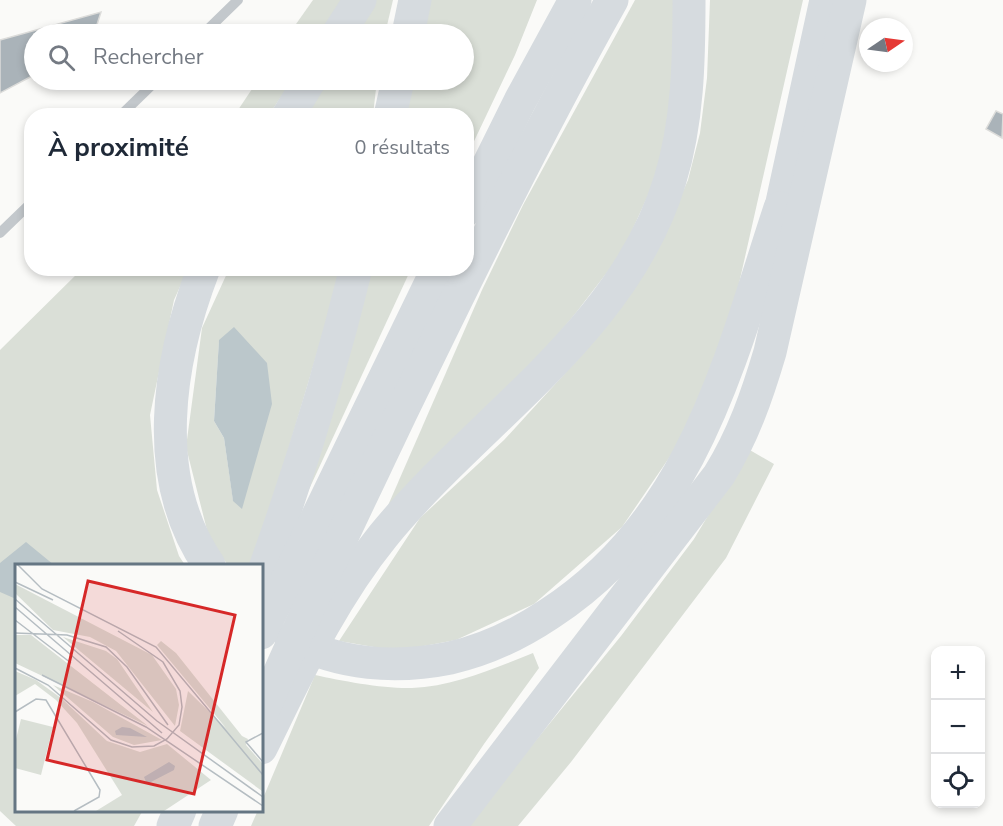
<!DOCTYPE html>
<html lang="fr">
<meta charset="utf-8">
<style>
:root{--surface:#fff;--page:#f6f6f7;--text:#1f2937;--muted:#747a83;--line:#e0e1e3}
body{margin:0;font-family:"Nunito Sans",sans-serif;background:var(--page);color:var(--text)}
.controls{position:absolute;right:18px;bottom:18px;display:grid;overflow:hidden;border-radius:12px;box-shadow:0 3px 9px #0003}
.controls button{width:54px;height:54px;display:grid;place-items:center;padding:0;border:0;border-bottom:2px solid var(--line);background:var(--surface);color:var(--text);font:30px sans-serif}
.compass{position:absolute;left:859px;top:18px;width:54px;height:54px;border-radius:50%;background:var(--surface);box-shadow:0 3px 9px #0003;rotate:77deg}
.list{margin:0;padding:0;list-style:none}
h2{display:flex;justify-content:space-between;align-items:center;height:78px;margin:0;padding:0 24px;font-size:26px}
h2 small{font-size:20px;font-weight:400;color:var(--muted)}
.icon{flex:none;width:33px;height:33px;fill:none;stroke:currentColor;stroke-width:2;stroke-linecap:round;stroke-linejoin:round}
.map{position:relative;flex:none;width:1003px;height:826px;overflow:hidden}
.search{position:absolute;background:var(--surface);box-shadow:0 3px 9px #0003;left:24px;top:24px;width:450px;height:66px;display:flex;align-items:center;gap:15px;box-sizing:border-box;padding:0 21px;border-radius:33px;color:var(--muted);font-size:22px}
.panel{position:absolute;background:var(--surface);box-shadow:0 3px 9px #0003;left:24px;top:108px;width:450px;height:168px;border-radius:24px}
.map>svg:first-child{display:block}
.green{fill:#dadfd7;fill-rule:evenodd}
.water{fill:#bbc7cb}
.building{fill:#aab3b9;stroke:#dcdcda;stroke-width:1.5}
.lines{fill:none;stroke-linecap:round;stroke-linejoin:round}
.service{stroke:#c3c8cc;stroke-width:10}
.trunk{stroke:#d6dbdf;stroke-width:33}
.motorway{stroke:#d6dbdf;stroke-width:33}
.inset-road{fill:none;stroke:#b5bdc2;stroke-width:1.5}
.view{fill:#d62828;fill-opacity:0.15;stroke:#d62828;stroke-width:3}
.inset-edge{fill:none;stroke:#657683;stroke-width:3}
</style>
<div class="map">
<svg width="1003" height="826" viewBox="0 0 1003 826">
<rect width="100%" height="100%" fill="#fafaf8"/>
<g class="green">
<polygon points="313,0 344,0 321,34 289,34"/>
<polygon points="373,0 393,0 385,34 352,34"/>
<polygon points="429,0 537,0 515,55 467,156 466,116 404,116 411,80 464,80 464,34 421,34"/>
<polygon points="635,0 680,0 673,117 654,182 622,253 575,314 523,376 386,510 482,290 523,205"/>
<polygon points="710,0 803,0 731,319 688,430 622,527 534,604 456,640 397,651 339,641 420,518 504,440 590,346 664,234 688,180 700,133 707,78"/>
<polygon points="258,80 292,80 269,115 234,116"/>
<polygon points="324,80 377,80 373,115 301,116"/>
<polygon points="82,269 188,269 174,300 150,415 157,490 179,556 185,565 16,565 16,810 143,810 134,826 16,826 0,811 0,350"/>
<path d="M229,269H342L254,565H228L210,542L186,447L202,328ZM234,328L233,500L224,438L214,421L219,341Z"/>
<polygon points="370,269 411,269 305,498"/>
<polygon points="748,449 774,464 726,558 571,762 518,826 466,826 621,636 694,539"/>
<path d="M533,653L539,668L484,744L429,826H251L258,810H261V803L315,675C342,681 385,689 412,688C454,686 495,668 533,653Z"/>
</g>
<g class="water">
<polygon points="234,327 267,363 272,404 242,509 233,501 224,438 214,421 219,340"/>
<polygon points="26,542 54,565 16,565 16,599 0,592 0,563"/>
</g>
<g class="building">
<polygon points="101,12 94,34 34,34 34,75 0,93 0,40"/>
<polygon points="996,111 1003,114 1002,138 986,129"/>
</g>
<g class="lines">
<g class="service">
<polyline points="203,34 238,0"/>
<polyline points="120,116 157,80"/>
<polyline points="0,233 32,202"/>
</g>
<g class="trunk">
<polyline points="338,34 360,0"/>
<polyline points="408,34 415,0"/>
<polyline points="288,116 310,80"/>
<polyline points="390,116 398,80"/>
<polyline points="776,230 826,0"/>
<path d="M204,268C168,361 149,478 209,565"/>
<path d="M261,579C298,477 330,374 356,268"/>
<path d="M291,639C340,665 396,669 450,658C486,650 519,634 549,614C693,521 730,360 780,208"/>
<path d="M261,748C297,675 331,600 383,536C478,419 624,332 670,180C688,122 689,60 689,0"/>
</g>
<g class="motorway">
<polyline points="466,210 520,101 575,0"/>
<polyline points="261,633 438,268"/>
<path d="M261,715C305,612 354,512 402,411C469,273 537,134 612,0"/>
<polyline points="173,826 180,810"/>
<polyline points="215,826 222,810"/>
<path d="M450,826L719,475C743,436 757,396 770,352L850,0"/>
</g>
</g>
<g transform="translate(15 564)">
<rect width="248" height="248" fill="#fafaf8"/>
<path d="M0,20L137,91L161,125L164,141L160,162L101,87L75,73L38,66L0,29ZM0,71H16L133,162L0,99ZM48,73L91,87L102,95L138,148ZM146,77L161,89L227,172L233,175L231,181L247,199V227L165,167L173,127L211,164L142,81ZM0,107L21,116L46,134L92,177L125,188L152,180L196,216L149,247H81L107,231L62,159L41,136L20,120L0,132ZM38,121L78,138L147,176L119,181L98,173ZM6,155L38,163L26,211L0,204V179Z" fill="#dadfd7"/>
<path d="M107,163L115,164L132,173L101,171L100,167ZM154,198L160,202L159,206L132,220L129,213Z" fill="#bbc7cb"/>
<path class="inset-road" d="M2,0L27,25L141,83L248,211M0,18L38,36M0,35L142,157L248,233M0,43L147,169M0,56L56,99M0,69L52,71L91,83L112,103L153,161M0,104L33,121L96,176L117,183L139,182L152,175L164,161L167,143L165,127L148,98L103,67M27,111L131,163L248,242M0,148L21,135L31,136L85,226L84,233L59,247M248,169L231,178L248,198"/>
<path class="view" d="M73,17L220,51L179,230L32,196Z"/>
<rect width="248" height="248" class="inset-edge"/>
</g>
</svg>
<div class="controls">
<button>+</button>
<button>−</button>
<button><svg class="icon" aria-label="locate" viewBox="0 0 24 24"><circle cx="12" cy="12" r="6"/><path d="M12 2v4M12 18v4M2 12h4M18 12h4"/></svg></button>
</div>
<svg class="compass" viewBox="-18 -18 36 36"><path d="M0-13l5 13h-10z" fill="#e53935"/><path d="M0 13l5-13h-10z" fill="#747a83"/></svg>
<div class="search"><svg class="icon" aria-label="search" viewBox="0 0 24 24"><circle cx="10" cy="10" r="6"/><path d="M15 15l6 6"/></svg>Rechercher</div>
<section class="panel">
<h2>À proximité<small>0 résultats</small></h2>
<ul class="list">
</ul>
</section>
</div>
